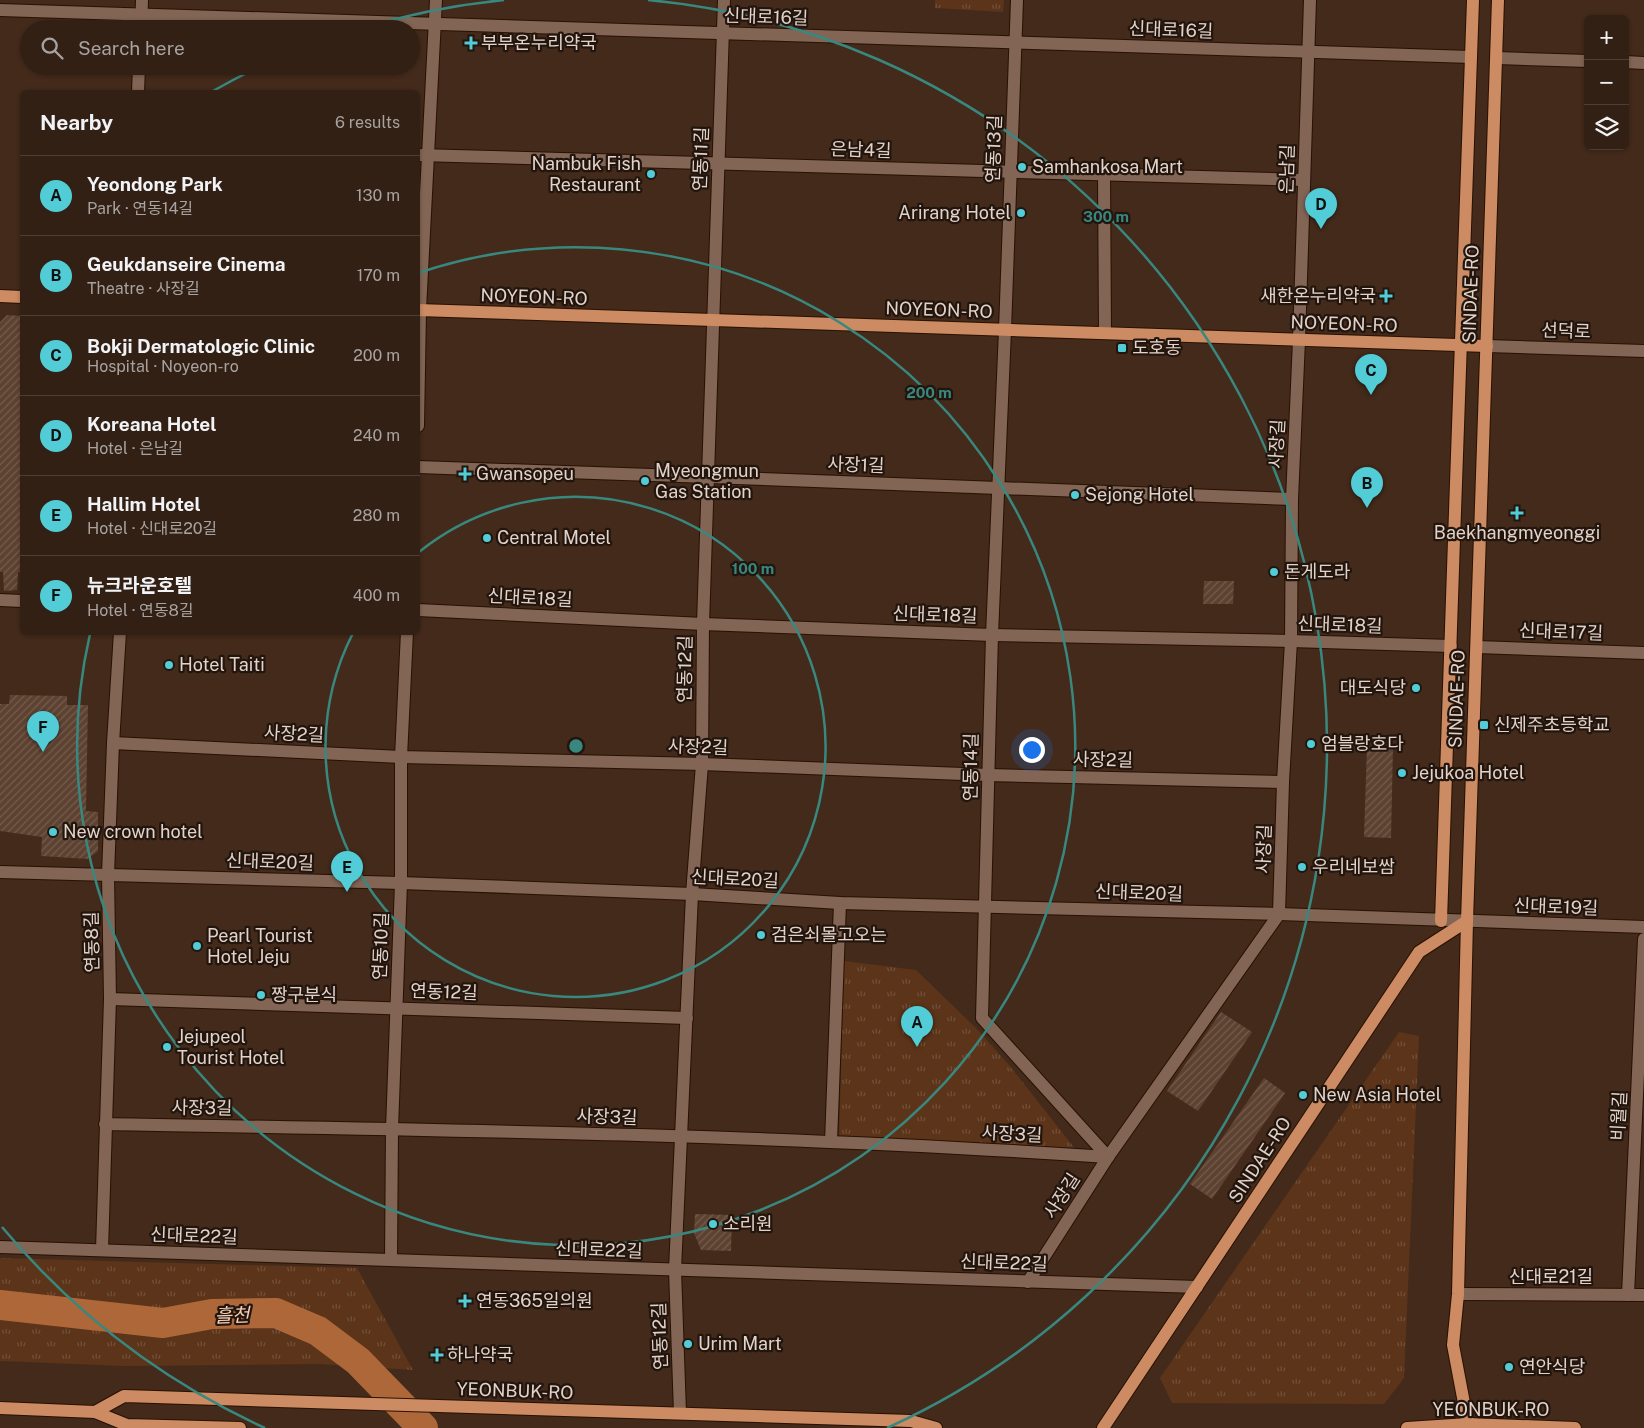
<!DOCTYPE html>
<meta charset="utf-8">
<style>
:root{--surface:#322014;--page:#3d2d22;--text:#f1f3f6;--muted:#a8a3a0;--line:#4d3e34;--accent:#52ccd6}
body{margin:0;font-family:"Public Sans","Noto Sans KR",sans-serif;background:var(--page);color:var(--text)}
.controls{position:absolute;right:15px;top:15px;display:grid;overflow:hidden;border-radius:8px;box-shadow:0 1px 4px #0004}
.controls button{width:45px;height:45px;display:grid;place-items:center;padding:0;border:0;border-bottom:1px solid var(--line);background:var(--surface);color:var(--text);font:25px sans-serif}
.you{position:absolute;left:1031px;top:749px;width:18px;height:18px;margin:-12px;border:4px solid #fff;border-radius:50%;background:#1a73e8;box-shadow:0 0 0 8px #1a73e833}
.badge{display:grid;place-items:center;width:32px;height:32px;border-radius:50%;background:var(--accent);color:#111;font-size:16px;font-weight:700}
.pin{position:absolute;translate:-50% -41px;filter:drop-shadow(0 1px 2px #0008)}
.pin::after{content:'';position:absolute;top:26px;width:18px;height:15px;background:inherit;clip-path:polygon(0 0,100% 0,50% 100%)}
.list{margin:0;padding:0;list-style:none}
h2{display:flex;justify-content:space-between;align-items:center;height:65px;margin:0;padding:0 20px;font-size:21px}
h2 small{font-size:16px;font-weight:400;color:var(--muted)}
.list li{display:grid;grid-template-columns:32px 1fr auto;gap:15px;align-items:center;box-sizing:border-box;height:80px;padding:0 20px;border-top:1px solid var(--line)}
.list b{display:block;font-size:19px;white-space:nowrap}
.list p{margin:0;font-size:16px;white-space:nowrap;color:var(--muted)}
.list em{font-size:16px;font-style:normal;color:var(--muted)}
.icon{flex:none;width:28px;height:28px;fill:none;stroke:currentColor;stroke-width:2;stroke-linecap:round;stroke-linejoin:round}
.map{position:relative;flex:none;width:1644px;height:1428px;overflow:hidden}
.search{position:absolute;background:var(--surface);box-shadow:0 1px 4px #0004;left:20px;top:20px;width:400px;height:55px;display:flex;align-items:center;gap:12px;box-sizing:border-box;padding:0 18px;border-radius:28px;color:var(--muted);font-size:19px}
.panel{position:absolute;background:var(--surface);box-shadow:0 1px 4px #0004;left:20px;top:90px;width:400px;height:545px;border-radius:8px}
.map>svg:first-child{display:block}
.grass{fill:url(#grass-tufts)}
.lines{fill:none;stroke-linecap:round;stroke-linejoin:round}
.river{stroke:#ae6738;stroke-width:30}
.building{fill:url(#building-hatch)}
.minor-casing{stroke:#281103;stroke-width:14}
.major-casing{stroke:#281103;stroke-width:14}
.minor{stroke:#826554;stroke-width:12}
.major{stroke:#cc8b62;stroke-width:12}
.ring{fill:none;stroke:#398880;stroke-width:2.5}
.poi-dot{fill:#52ccd6;stroke:#21150e;stroke-width:2}
.labels{text-anchor:middle;stroke-width:4.5;stroke-linejoin:round;paint-order:stroke}
.street-label{font-size:18px;fill:#e2d2c8;stroke:#21150e}
.poi-label{font-size:18px;fill:#e2d2c8;stroke:#21150e;text-anchor:start}
.water-label{font-size:19px;font-style:italic;fill:#f9d1b8;stroke:#21150e}
.centre{fill:#398880;stroke:#21150e;stroke-width:2.5}
.ring-label{font-size:15px;text-anchor:middle;font-weight:bold;fill:#398880;stroke:#21150e;stroke-width:4.5;stroke-linejoin:round;paint-order:stroke}
</style>
<div class="map">
<svg width="1644" height="1428" viewBox="0 0 1644 1428">
<defs>
<pattern id="grass-tufts" width="24" height="20" patternUnits="userSpaceOnUse" patternTransform="scale(1.25)"><rect width="24" height="20" fill="#5b3419"/><path d="M3 7l-1-3M5 7V3M7 7l1-3M15 17l-1-3M17 17v-4M19 17l1-3" fill="none" stroke="#725039"/></pattern>
<pattern id="building-hatch" width="6" height="6" patternUnits="userSpaceOnUse" patternTransform="scale(1.25)"><rect width="6" height="6" fill="#5d4231"/><path d="M-1 1l2-2M0 6l6-6M5 7l2-2" fill="none" stroke="#745c4d"/></pattern>
</defs>
<rect width="100%" height="100%" fill="#432a1a"/>
<g class="grass">
<polygon points="935,0 1004,0 1003,12 935,8"/>
<polygon points="844,961 916,970 977,1029 1009,1065 1080,1155 839,1142"/>
<polygon points="1399,1032 1419,1036 1404,1378 1384,1404 1172,1403 1160,1378"/>
<polygon points="0,1258 357,1268 413,1370 320,1364 124,1366 0,1361"/>
</g>
<g class="lines">
<polyline class="river" points="0,1305 163,1323 212,1314 276,1313 318,1331 358,1361 423,1428"/>
</g>
<g class="building">
<polygon points="7,315 22,316 22,572 18,572 17,590 4,591 3,572 0,572 0,322"/>
<polygon points="1204,581 1234,581 1233,604 1203,604"/>
<polygon points="10,695 67,696 67,705 88,705 86,811 98,812 98,851 88,859 41,856 42,837 0,831 0,704 9,704"/>
<polygon points="1367,746 1393,747 1391,838 1364,837"/>
<polygon points="1221,1012 1252,1032 1198,1111 1167,1091"/>
<polygon points="1264,1078 1285,1093 1212,1199 1190,1184"/>
<polygon points="695,1214 732,1215 731,1251 701,1250 694,1233"/>
</g>
<g class="lines">
<g class="minor-casing">
<g id="minor">
<polyline points="1017,0 1005,330 992,635 982,1018 1108,1157"/>
<polyline points="0,10 1471,57"/>
<polyline points="141,29 142,0"/>
<polyline points="1497,58 1588,61"/>
<polyline points="1625,62 1644,63"/>
<polyline points="138,92 139,66"/>
<polyline points="418,155 1304,180"/>
<polyline points="1104,174 1105,333"/>
<polyline points="1487,346 1644,351"/>
<polyline points="418,426 420,310 436,0"/>
<polyline points="418,467 709,477 1292,499"/>
<polyline points="0,600 22,601"/>
<polyline points="418,610 703,624 992,635 1291,641 1451,646"/>
<polyline points="1477,647 1644,653"/>
<polyline points="113,743 401,757 702,764 989,775 1283,782"/>
<polyline points="0,872 401,883 692,894 840,903 1279,914 1644,927"/>
<polyline points="110,999 687,1018"/>
<path d="M105,1124C439,1130 774,1134 1108,1157"/>
<polyline points="831,1142 840,903"/>
<polyline points="0,1247 1197,1287"/>
<polyline points="102,1250 110,999 108,875 113,743 120,632"/>
<polyline points="391,1260 392,1129 401,883 401,757 407,632"/>
<polyline points="1028,1282 1108,1157 1279,914 1283,782 1291,641 1292,499 1299,340 1310,0"/>
<polyline points="1458,1294 1644,1295"/>
<polyline points="1628,1295 1644,939"/>
<polyline points="680,1413 675,1270 692,894 702,764 703,624 724,0"/>
</g>
</g>
<g class="major-casing">
<g id="major">
<polyline points="0,296 22,297"/>
<polyline points="418,310 1487,346"/>
<path d="M1441,921C1452,614 1461,307 1473,0"/>
<polyline points="0,1408 95,1412 127,1425 240,1428"/>
<polyline points="95,1412 124,1396 911,1421 936,1428"/>
<polyline points="1468,1424 1453,1345 1458,1294 1467,921 1498,0"/>
<polyline points="1103,1428 1419,952 1467,921"/>
<polyline points="1407,1428 1468,1424 1575,1428"/>
</g>
</g>
<use href="#minor" class="minor"/>
<use href="#major" class="major"/>
</g>
<g class="ring">
<path d="M419 552A250 250 0 1 1 353 633"/>
<path d="M418 273A499 499 0 1 1 90 634"/>
<path d="M265 1428A749 749 0 0 1 2 1227M213 91A749 749 0 0 1 259 67M363 28A749 749 0 0 1 504 0M648 0A749 749 0 0 1 887 1428"/>
</g>
<g class="poi-dot">
<path d="M468.5 35.5h5v5h5v5h-5v5h-5v-5h-5v-5h5z"/>
<circle cx="1022" cy="167" r="5"/>
<circle cx="651" cy="174" r="5"/>
<circle cx="1021" cy="213" r="5"/>
<path d="M1383.5 288.5h5v5h5v5h-5v5h-5v-5h-5v-5h5z"/>
<rect x="1117" y="343" width="10" height="10" rx="2.5"/>
<path d="M462.5 466.5h5v5h5v5h-5v5h-5v-5h-5v-5h5z"/>
<circle cx="645" cy="481" r="5"/>
<circle cx="1075" cy="495" r="5"/>
<path d="M1514.5 505.5h5v5h5v5h-5v5h-5v-5h-5v-5h5z"/>
<circle cx="487" cy="538" r="5"/>
<circle cx="1274" cy="572" r="5"/>
<circle cx="169" cy="665" r="5"/>
<circle cx="1416" cy="688" r="5"/>
<rect x="1479" y="720" width="10" height="10" rx="2.5"/>
<circle cx="1311" cy="744" r="5"/>
<circle cx="1402" cy="773" r="5"/>
<circle cx="53" cy="832" r="5"/>
<circle cx="1302" cy="867" r="5"/>
<circle cx="761" cy="935" r="5"/>
<circle cx="197" cy="946" r="5"/>
<circle cx="261" cy="995" r="5"/>
<circle cx="167" cy="1047" r="5"/>
<circle cx="1303" cy="1095" r="5"/>
<circle cx="713" cy="1224" r="5"/>
<path d="M462.5 1293.5h5v5h5v5h-5v5h-5v-5h-5v-5h5z"/>
<circle cx="688" cy="1344" r="5"/>
<path d="M434.5 1347.5h5v5h5v5h-5v5h-5v-5h-5v-5h5z"/>
<circle cx="1509" cy="1367" r="5"/>
</g>
<g class="labels">
<g class="street-label">
<text transform="translate(766 17) rotate(2)" y="6">신대로16길</text>
<text transform="translate(1171 30) rotate(2)" y="6">신대로16길</text>
<text transform="translate(994 149) rotate(-88)" y="6">연동13길</text>
<text transform="translate(861 150) rotate(2)" y="6">은남4길</text>
<text transform="translate(701 159) rotate(-88)" y="6">연동11길</text>
<text transform="translate(1287 169) rotate(-88)" y="6">은남길</text>
<text transform="translate(1471 294) rotate(-88)" y="6">SINDAE-RO</text>
<text transform="translate(534 297) rotate(2)" y="6">NOYEON-RO</text>
<text transform="translate(939 310) rotate(2)" y="6">NOYEON-RO</text>
<text transform="translate(1344 324) rotate(2)" y="6">NOYEON-RO</text>
<text transform="translate(1566 331) rotate(2)" y="6">선덕로</text>
<text transform="translate(1277 444) rotate(-87)" y="6">사장길</text>
<text transform="translate(856 465) rotate(2)" y="6">사장1길</text>
<text transform="translate(530 598) rotate(3)" y="6">신대로18길</text>
<text transform="translate(935 615) rotate(2)" y="6">신대로18길</text>
<text transform="translate(1340 625) rotate(2)" y="6">신대로18길</text>
<text transform="translate(1561 632) rotate(2)" y="6">신대로17길</text>
<text transform="translate(685 669) rotate(-89)" y="6">연동12길</text>
<text transform="translate(1457 699) rotate(-88)" y="6">SINDAE-RO</text>
<text transform="translate(294 734) rotate(3)" y="6">사장2길</text>
<text transform="translate(698 747) rotate(2)" y="6">사장2길</text>
<text transform="translate(1103 760) rotate(1)" y="6">사장2길</text>
<text transform="translate(971 767) rotate(-89)" y="6">연동14길</text>
<text transform="translate(1264 849) rotate(-88)" y="6">사장길</text>
<text transform="translate(270 862) rotate(2)" y="6">신대로20길</text>
<text transform="translate(735 879) rotate(3)" y="6">신대로20길</text>
<text transform="translate(1139 893) rotate(2)" y="6">신대로20길</text>
<text transform="translate(1556 907) rotate(2)" y="6">신대로19길</text>
<text transform="translate(92 942) rotate(-91)" y="6">연동8길</text>
<text transform="translate(381 946) rotate(-88)" y="6">연동10길</text>
<text transform="translate(444 992) rotate(2)" y="6">연동12길</text>
<text transform="translate(202 1108) rotate(1)" y="6">사장3길</text>
<text transform="translate(1619 1116) rotate(-87)" y="6">비월길</text>
<text transform="translate(607 1117) rotate(2)" y="6">사장3길</text>
<text transform="translate(1012 1134) rotate(3)" y="6">사장3길</text>
<text transform="translate(1260 1160) rotate(-57)" y="6">SINDAE-RO</text>
<text transform="translate(1062 1196) rotate(-57)" y="6">사장길</text>
<text transform="translate(194 1236) rotate(2)" y="6">신대로22길</text>
<text transform="translate(599 1250) rotate(2)" y="6">신대로22길</text>
<text transform="translate(1004 1263) rotate(2)" y="6">신대로22길</text>
<text x="1551" y="1283">신대로21길</text>
<text transform="translate(660 1336) rotate(-92)" y="6">연동12길</text>
<text transform="translate(515 1391) rotate(2)" y="6">YEONBUK-RO</text>
<text x="1491" y="1416">YEONBUK-RO</text>
</g>
<g class="poi-label">
<text x="481" y="49">부부온누리약국</text>
<text x="641" y="170" text-anchor="end">Nambuk Fish<tspan x="641" dy="21">Restaurant</tspan></text>
<text x="1032" y="173">Samhankosa Mart</text>
<text x="1011" y="219" text-anchor="end">Arirang Hotel</text>
<text x="1376" y="302" text-anchor="end">새한온누리약국</text>
<text x="1132" y="354">도호동</text>
<text x="655" y="477">Myeongmun<tspan x="655" dy="21">Gas Station</tspan></text>
<text x="476" y="480">Gwansopeu</text>
<text x="1085" y="501">Sejong Hotel</text>
<text x="1517" y="539" text-anchor="middle">Baekhangmyeonggi</text>
<text x="497" y="544">Central Motel</text>
<text x="1284" y="578">돈게도라</text>
<text x="179" y="671">Hotel Taiti</text>
<text x="1406" y="694" text-anchor="end">대도식당</text>
<text x="1494" y="731">신제주초등학교</text>
<text x="1321" y="750">엄블랑호다</text>
<text x="1412" y="779">Jejukoa Hotel</text>
<text x="63" y="838">New crown hotel</text>
<text x="1312" y="873">우리네보쌈</text>
<text x="771" y="941">검은쇠몰고오는</text>
<text x="207" y="942">Pearl Tourist<tspan x="207" dy="21">Hotel Jeju</tspan></text>
<text x="271" y="1001">짱구분식</text>
<text x="177" y="1043">Jejupeol<tspan x="177" dy="21">Tourist Hotel</tspan></text>
<text x="1313" y="1101">New Asia Hotel</text>
<text x="723" y="1230">소리원</text>
<text x="476" y="1307">연동365일의원</text>
<text x="698" y="1350">Urim Mart</text>
<text x="447" y="1361">하나약국</text>
<text x="1519" y="1373">연안식당</text>
</g>
<g class="water-label">
<text transform="translate(232 1315) rotate(-2)" y="7">흘천</text>
</g>
</g>
<circle cx="576" cy="746" r="8" class="centre"/>
<g class="ring-label">
<text x="1106" y="222">300 m</text>
<text x="929" y="398">200 m</text>
<text x="753" y="574">100 m</text>
</g>
</svg>
<div class="controls">
<button>+</button>
<button>−</button>
<button><svg class="icon" aria-label="layers" viewBox="0 0 24 24"><path d="M12 4l9 5-9 5-9-5zM3 14l9 5 9-5"/></svg></button>
</div>
<div class="you"></div>
<div class="pin badge" style="left:917px;top:1047px">A</div>
<div class="pin badge" style="left:1367px;top:508px">B</div>
<div class="pin badge" style="left:1371px;top:395px">C</div>
<div class="pin badge" style="left:1321px;top:229px">D</div>
<div class="pin badge" style="left:347px;top:892px">E</div>
<div class="pin badge" style="left:43px;top:752px">F</div>
<div class="search"><svg class="icon" aria-label="search" viewBox="0 0 24 24"><circle cx="10" cy="10" r="6"/><path d="M15 15l6 6"/></svg>Search here</div>
<section class="panel">
<h2>Nearby<small>6 results</small></h2>
<ul class="list">
<li><span class="badge">A</span><div><b>Yeondong Park</b><p>Park · 연동14길</p></div><em>130 m</em></li>
<li><span class="badge">B</span><div><b>Geukdanseire Cinema</b><p>Theatre · 사장길</p></div><em>170 m</em></li>
<li><span class="badge">C</span><div><b>Bokji Dermatologic Clinic</b><p>Hospital · Noyeon-ro</p></div><em>200 m</em></li>
<li><span class="badge">D</span><div><b>Koreana Hotel</b><p>Hotel · 은남길</p></div><em>240 m</em></li>
<li><span class="badge">E</span><div><b>Hallim Hotel</b><p>Hotel · 신대로20길</p></div><em>280 m</em></li>
<li><span class="badge">F</span><div><b>뉴크라운호텔</b><p>Hotel · 연동8길</p></div><em>400 m</em></li>
</ul>
</section>
</div>
